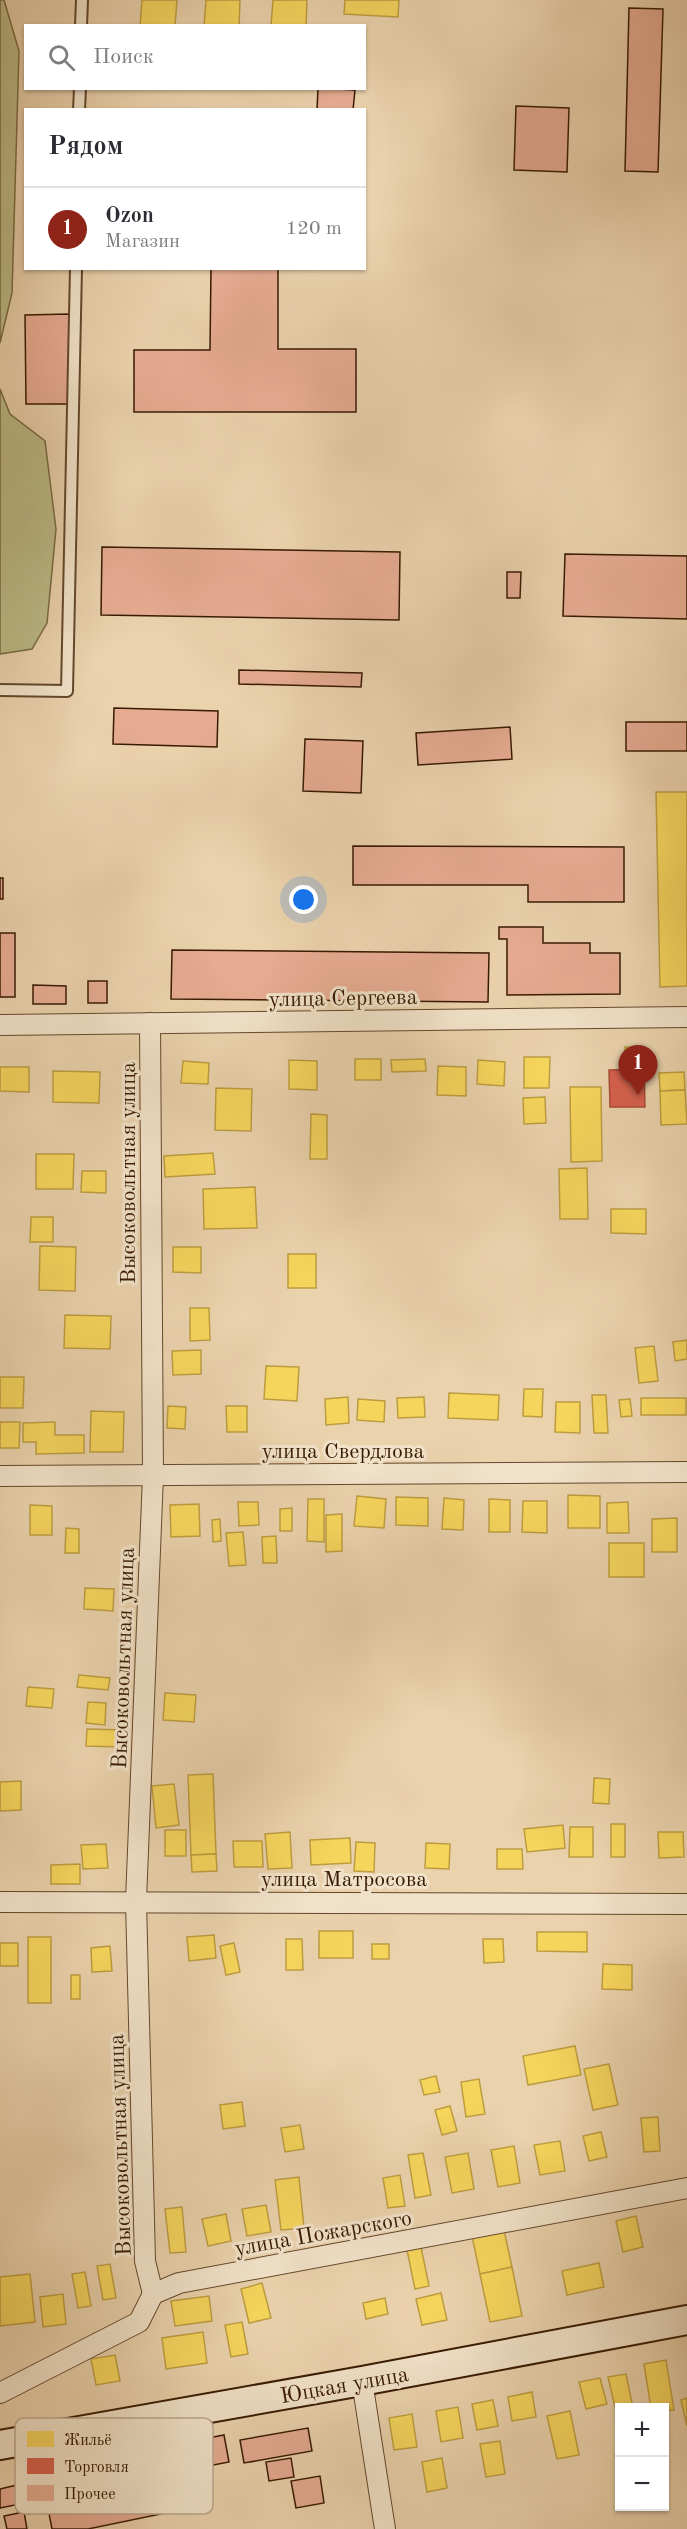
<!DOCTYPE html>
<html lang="ru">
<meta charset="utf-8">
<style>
:root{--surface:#fff;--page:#f2f2f3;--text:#2b2b33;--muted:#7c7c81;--line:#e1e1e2;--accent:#8f2418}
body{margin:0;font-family:"Old Standard TT",serif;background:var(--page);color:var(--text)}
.controls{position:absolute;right:18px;bottom:18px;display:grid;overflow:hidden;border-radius:0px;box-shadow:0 2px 4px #0004}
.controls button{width:54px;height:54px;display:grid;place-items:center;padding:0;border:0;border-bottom:2px solid var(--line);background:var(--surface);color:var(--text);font:30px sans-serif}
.you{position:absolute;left:304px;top:900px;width:21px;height:21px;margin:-15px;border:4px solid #fff;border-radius:50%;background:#1a73e8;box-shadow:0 0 0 9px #1a73e833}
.badge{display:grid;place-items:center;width:39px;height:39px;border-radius:50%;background:var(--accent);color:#fff;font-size:20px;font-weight:700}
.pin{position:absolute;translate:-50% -50px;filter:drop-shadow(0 2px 3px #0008)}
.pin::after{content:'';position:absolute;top:32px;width:21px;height:18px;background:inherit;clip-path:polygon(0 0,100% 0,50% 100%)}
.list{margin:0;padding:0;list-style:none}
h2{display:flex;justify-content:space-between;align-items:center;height:78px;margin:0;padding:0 24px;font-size:26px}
h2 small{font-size:20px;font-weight:400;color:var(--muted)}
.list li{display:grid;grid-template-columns:39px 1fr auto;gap:18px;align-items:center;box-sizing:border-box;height:84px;padding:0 24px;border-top:2px solid var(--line)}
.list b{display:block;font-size:22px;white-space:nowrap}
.list p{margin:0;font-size:20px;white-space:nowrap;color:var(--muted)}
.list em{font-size:20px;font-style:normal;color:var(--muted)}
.icon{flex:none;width:33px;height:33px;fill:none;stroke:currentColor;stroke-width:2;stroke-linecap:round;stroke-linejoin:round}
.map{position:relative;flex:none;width:687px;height:2529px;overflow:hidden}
.search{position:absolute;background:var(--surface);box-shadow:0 2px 4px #0004;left:24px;top:24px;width:342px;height:66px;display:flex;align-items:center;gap:15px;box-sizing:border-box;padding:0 21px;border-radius:0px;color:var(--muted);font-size:22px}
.panel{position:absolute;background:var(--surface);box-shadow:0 2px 4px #0004;left:24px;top:108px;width:342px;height:162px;border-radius:0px}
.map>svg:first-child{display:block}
.green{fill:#bbba86;stroke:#7a6a44;stroke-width:1.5}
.homes{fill:#f6d55c;stroke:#bd9d41;stroke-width:1.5}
.shops{fill:#d6604d;stroke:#a74b36;stroke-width:1.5}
.building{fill:#e6ab91;stroke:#381a02;stroke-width:1.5}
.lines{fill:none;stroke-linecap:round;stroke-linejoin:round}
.service-casing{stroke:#64482c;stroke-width:14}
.minor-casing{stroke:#64482c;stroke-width:22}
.secondary-casing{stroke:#381a02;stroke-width:32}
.service{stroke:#f1e2c9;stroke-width:10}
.minor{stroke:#f1e2c9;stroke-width:20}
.secondary{stroke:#f1e2c9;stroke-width:28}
.labels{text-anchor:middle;stroke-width:6;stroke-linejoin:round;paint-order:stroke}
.street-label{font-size:22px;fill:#381a02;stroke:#f1e2c9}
.key{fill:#f1e2c9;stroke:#baa68d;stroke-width:1.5}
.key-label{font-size:16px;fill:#381a02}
</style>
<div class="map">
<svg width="687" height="2529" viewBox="0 0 687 2529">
<rect width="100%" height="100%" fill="#ead2ac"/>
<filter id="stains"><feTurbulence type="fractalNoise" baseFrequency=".00333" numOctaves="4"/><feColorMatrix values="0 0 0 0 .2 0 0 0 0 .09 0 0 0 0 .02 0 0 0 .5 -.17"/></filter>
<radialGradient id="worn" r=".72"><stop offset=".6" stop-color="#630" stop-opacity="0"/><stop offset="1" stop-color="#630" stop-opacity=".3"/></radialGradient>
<g class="green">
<polygon points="0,0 4,0 19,51 12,293 0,343"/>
<polygon points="0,389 10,414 45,441 56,529 47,623 32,649 0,654"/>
</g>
<g class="homes">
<polygon points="142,0 177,0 175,26 140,26"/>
<polygon points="206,0 240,0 239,26 204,26"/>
<polygon points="273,0 307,0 306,26 271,26"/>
<polygon points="345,0 399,0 398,17 344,14"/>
<polygon points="656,792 687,792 687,986 660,987"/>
<polygon points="625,1047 643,1048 642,1064 624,1064"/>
<polygon points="524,1057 550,1057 549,1088 524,1088"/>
<rect x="355" y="1059" width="26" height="21"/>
<polygon points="425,1059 426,1071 392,1072 391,1060"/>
<polygon points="289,1060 317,1061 317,1090 289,1089"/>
<polygon points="478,1060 505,1062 504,1086 477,1084"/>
<polygon points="183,1061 209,1063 208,1084 181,1083"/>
<polygon points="438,1066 466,1067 466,1096 437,1095"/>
<polygon points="0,1067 29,1067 29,1092 0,1091"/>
<polygon points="53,1071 100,1072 99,1103 53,1102"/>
<polygon points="684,1072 685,1090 660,1091 659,1073"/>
<polygon points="570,1087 601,1087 602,1161 571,1162"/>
<polygon points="216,1088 252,1089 251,1131 215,1130"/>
<polygon points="685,1090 687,1124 661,1125 660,1091"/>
<polygon points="545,1097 546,1123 524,1124 523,1098"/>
<polygon points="311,1114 327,1115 327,1159 310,1159"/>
<polygon points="213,1153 215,1174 165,1177 164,1156"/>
<polygon points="36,1154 74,1154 73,1189 36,1189"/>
<polygon points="587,1168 588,1219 560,1219 559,1169"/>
<polygon points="82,1171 106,1171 106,1193 81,1192"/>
<polygon points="255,1187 257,1228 204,1229 203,1189"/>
<polygon points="611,1209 646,1209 646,1234 611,1233"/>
<polygon points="31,1217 53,1217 53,1242 30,1242"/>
<polygon points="40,1246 76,1247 75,1291 39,1290"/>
<polygon points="173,1247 201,1247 201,1273 173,1272"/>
<rect x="288" y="1254" width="28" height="34"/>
<polygon points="190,1308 209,1308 210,1340 190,1341"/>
<polygon points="65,1315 111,1316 110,1349 64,1348"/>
<polygon points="687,1340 687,1359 675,1361 673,1342"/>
<polygon points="654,1346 658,1381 639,1383 635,1348"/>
<polygon points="201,1350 201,1374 173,1375 172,1351"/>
<polygon points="266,1366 299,1367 297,1401 264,1399"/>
<polygon points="0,1377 24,1377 23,1408 0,1408"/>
<polygon points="524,1389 543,1389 542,1417 523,1416"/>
<polygon points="449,1393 499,1395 498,1420 448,1418"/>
<polygon points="592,1395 606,1395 608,1433 594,1433"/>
<polygon points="348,1397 349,1423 326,1425 325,1399"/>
<polygon points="424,1397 425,1417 398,1418 397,1398"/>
<rect x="641" y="1398" width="45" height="17"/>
<polygon points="358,1399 385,1401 384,1422 357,1420"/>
<polygon points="630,1399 632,1416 621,1417 619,1400"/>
<polygon points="556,1402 580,1402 580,1433 555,1432"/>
<polygon points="168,1406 186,1407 185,1429 167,1428"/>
<polygon points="226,1406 247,1406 247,1432 227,1432"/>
<polygon points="91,1411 124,1412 123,1452 90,1452"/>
<polygon points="0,1422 20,1422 19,1448 0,1448"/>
<polygon points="55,1422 55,1435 84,1435 84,1453 36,1454 36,1442 23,1442 23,1423"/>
<polygon points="568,1495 600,1496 600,1528 568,1528"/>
<polygon points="357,1496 386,1499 384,1528 354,1526"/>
<polygon points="396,1497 428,1498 428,1526 396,1525"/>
<polygon points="444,1498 464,1500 463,1530 442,1529"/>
<polygon points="308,1499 324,1499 324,1542 307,1541"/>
<polygon points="489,1499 510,1500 510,1532 489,1532"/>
<polygon points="523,1501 547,1501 547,1533 522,1532"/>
<polygon points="238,1502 258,1502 259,1525 239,1526"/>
<polygon points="628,1502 629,1533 607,1533 607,1503"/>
<polygon points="199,1504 200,1536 171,1537 170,1505"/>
<polygon points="30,1505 52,1506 52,1535 30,1535"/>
<polygon points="292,1508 292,1531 280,1531 280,1509"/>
<polygon points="342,1514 342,1551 326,1552 326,1515"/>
<polygon points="677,1518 677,1552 652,1552 652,1519"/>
<polygon points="220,1519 221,1541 213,1542 212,1520"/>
<polygon points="66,1528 79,1529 79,1553 65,1553"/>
<polygon points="243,1532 246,1565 229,1566 226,1533"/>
<polygon points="276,1536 277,1563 263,1563 262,1537"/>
<rect x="609" y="1543" width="35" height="34"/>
<polygon points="85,1588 114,1589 113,1611 84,1609"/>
<polygon points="79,1675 110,1678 108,1690 77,1687"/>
<polygon points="28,1687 54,1689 52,1708 26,1706"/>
<polygon points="165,1693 196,1695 194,1722 163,1720"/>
<polygon points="88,1702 106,1703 105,1725 86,1723"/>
<polygon points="87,1729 123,1730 122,1747 86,1746"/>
<polygon points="213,1774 216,1854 191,1855 188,1775"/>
<polygon points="594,1778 610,1779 609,1804 593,1803"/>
<polygon points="21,1781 21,1810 0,1811 0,1782"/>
<polygon points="174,1784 179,1825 156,1828 152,1786"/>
<rect x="611" y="1824" width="14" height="33"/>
<polygon points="563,1825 565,1848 527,1852 524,1829"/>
<polygon points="570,1827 593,1827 593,1857 569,1857"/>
<rect x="165" y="1830" width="21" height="26"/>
<polygon points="290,1832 292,1868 268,1869 265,1834"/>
<polygon points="658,1832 683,1832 684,1857 659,1858"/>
<polygon points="350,1838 351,1863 311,1865 310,1840"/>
<polygon points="233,1841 262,1841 263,1867 234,1867"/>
<polygon points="356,1842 375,1843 374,1872 354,1871"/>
<polygon points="426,1843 450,1844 449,1869 425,1868"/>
<polygon points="106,1844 108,1868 83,1869 81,1845"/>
<polygon points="497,1849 522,1849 523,1869 497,1869"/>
<polygon points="216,1854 217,1871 192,1872 191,1855"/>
<polygon points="80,1864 80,1884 51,1884 51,1865"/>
<rect x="319" y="1931" width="34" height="27"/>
<polygon points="537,1932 587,1932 587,1952 537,1951"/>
<polygon points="214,1935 216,1958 189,1961 187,1937"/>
<rect x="28" y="1937" width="23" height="66"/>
<polygon points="286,1939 302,1939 303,1970 286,1970"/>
<polygon points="483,1939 503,1939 504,1962 484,1963"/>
<rect x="0" y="1943" width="18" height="23"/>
<polygon points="234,1943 240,1972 226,1975 220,1946"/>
<rect x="372" y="1944" width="17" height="15"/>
<polygon points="110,1946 112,1971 92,1972 91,1948"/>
<polygon points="603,1964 632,1965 632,1990 602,1989"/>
<rect x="71" y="1975" width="9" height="24"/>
<polygon points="575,2046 581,2075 528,2085 523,2056"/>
<polygon points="609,2064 618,2105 593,2110 584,2069"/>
<polygon points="436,2076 440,2092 424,2095 420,2080"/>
<polygon points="479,2079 485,2114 466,2117 461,2082"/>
<polygon points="242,2102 245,2126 223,2129 220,2105"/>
<polygon points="450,2106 457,2131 442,2135 435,2110"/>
<polygon points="658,2117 660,2151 644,2152 641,2118"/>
<polygon points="300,2125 304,2149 285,2152 281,2128"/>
<polygon points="601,2132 607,2157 589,2161 583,2136"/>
<polygon points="560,2141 565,2171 540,2175 534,2145"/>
<polygon points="514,2146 520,2183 498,2187 491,2150"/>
<polygon points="423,2153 431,2195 415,2198 408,2155"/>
<polygon points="468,2153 474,2189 452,2193 445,2157"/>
<polygon points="400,2175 405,2206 388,2208 383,2178"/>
<polygon points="299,2177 304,2228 281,2230 275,2180"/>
<polygon points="266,2205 271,2232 247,2236 242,2209"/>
<polygon points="182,2207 186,2252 170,2253 165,2209"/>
<polygon points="226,2214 231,2241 208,2246 202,2219"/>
<polygon points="636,2216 643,2247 623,2252 616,2221"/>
<polygon points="504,2230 512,2267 480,2274 472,2236"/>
<polygon points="421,2247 429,2286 415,2289 407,2250"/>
<polygon points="599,2263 604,2287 567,2295 562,2271"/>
<polygon points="110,2264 116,2298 103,2300 97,2266"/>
<polygon points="512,2267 522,2316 490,2322 480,2274"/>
<polygon points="85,2272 91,2306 78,2308 72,2274"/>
<polygon points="30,2274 35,2322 0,2326 0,2277"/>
<polygon points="262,2283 271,2318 249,2323 241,2289"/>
<polygon points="441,2293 447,2320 422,2325 416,2299"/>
<polygon points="63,2294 66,2324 43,2327 40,2297"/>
<polygon points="209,2296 212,2321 175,2326 171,2301"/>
<polygon points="385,2298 388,2314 366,2319 363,2303"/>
<polygon points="242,2322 248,2354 231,2357 225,2325"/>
<polygon points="203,2332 207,2363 166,2369 162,2338"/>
<polygon points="115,2355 120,2381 96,2385 91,2359"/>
<polygon points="666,2360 674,2410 664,2411 664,2408 651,2408 644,2364"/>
<polygon points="626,2374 633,2408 620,2408 620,2428 608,2377"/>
<polygon points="600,2378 607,2404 586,2409 579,2382"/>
<polygon points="532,2392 536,2417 512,2421 508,2397"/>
<polygon points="687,2398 687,2426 681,2400"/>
<polygon points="493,2400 498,2426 477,2430 472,2404"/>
<polygon points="458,2407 463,2438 441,2442 436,2411"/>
<polygon points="570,2411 579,2455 557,2459 547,2416"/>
<polygon points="412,2414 417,2447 394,2450 389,2418"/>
<polygon points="500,2441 505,2474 486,2477 480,2444"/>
<polygon points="442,2458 447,2488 427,2492 422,2462"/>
</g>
<polygon class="shops" points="644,1069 645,1107 610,1107 609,1070"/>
<g class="building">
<polygon points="629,8 663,9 658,172 625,171"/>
<polygon points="318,88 355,90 353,110 317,110"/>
<polygon points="516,106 569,108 567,172 514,170"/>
<polygon points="211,268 278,268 278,349 356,349 356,412 134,412 134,350 210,350"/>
<polygon points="69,314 70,404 26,404 25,315"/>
<polygon points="102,547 400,552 399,620 101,615"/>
<polygon points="565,554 687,556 687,619 563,616"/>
<polygon points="507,572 521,572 520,598 507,598"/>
<polygon points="239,670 362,673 361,687 239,684"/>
<polygon points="114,708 218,711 217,747 113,744"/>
<rect x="626" y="722" width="61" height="29"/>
<polygon points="510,727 512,759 418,765 416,733"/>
<polygon points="305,739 363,741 361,793 303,791"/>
<polygon points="353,846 624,847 624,902 528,902 528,885 353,885"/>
<rect x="0" y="878" width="3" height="21"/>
<polygon points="499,927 543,927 543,943 590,943 590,953 620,953 620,994 507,995 507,939 499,939"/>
<rect x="0" y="933" width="15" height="64"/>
<polygon points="172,950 489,953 488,1002 171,999"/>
<rect x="88" y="981" width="19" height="22"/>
<polygon points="33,985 66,986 66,1004 33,1004"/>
<polygon points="308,2428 312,2451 244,2463 240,2440"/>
<polygon points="224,2435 229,2462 182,2471 177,2444"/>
<polygon points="291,2458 294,2477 269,2481 266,2462"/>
<polygon points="177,2470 185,2509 88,2529 52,2529 46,2498"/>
<polygon points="320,2476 324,2503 296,2508 291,2481"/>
<polygon points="17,2485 20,2504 0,2508 0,2489"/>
<polygon points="24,2512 27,2529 7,2529 4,2516"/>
</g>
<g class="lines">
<g class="service-casing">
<g id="service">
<polyline points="81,26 82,0"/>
<polyline points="79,110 80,88"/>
<polyline points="0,690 67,691 76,268"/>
</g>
</g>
<g class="minor-casing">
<g id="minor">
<polyline points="150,1023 153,1475 136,1901 145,2261 153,2294"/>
<polyline points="0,1025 687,1017"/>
<polyline points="0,1476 687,1472"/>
<polyline points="0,1902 687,1904"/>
<polyline points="362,2381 385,2529"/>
<polyline points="0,2393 139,2322 153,2294 179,2283 687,2188"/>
</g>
</g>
<g class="secondary-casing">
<polyline id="secondary" points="0,2445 362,2381 687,2320"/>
</g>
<use href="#service" class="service"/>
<use href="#minor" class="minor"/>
<use href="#secondary" class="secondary"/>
</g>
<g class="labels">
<g class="street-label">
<text transform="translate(343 997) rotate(-1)" y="8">улица Сергеева</text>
<text transform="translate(127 1173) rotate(-90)" y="8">Высоковольтная улица</text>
<text x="343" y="1458">улица Свердлова</text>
<text transform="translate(122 1658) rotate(-88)" y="8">Высоковольтная улица</text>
<text x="344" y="1886">улица Матросова</text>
<text transform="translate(119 2145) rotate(-92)" y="8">Высоковольтная улица</text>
<text transform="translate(323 2232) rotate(-10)" y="8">улица Пожарского</text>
<text transform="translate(344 2384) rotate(-10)" y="8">Юцкая улица</text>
</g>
</g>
<rect x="15" y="2418" width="198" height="96" rx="9" class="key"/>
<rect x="27" y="2431" width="27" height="16" fill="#f6d55c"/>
<rect x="27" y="2458" width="27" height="16" fill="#d6604d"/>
<rect x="27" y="2485" width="27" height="16" fill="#e6ab91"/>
<g class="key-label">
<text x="64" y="2445">Жильё</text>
<text x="64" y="2472">Торговля</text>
<text x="64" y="2499">Прочее</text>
</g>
<rect width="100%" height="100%" filter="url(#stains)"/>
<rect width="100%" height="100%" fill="url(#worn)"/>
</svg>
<div class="controls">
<button>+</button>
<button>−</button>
</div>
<div class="you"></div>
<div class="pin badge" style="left:638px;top:1095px">1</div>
<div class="search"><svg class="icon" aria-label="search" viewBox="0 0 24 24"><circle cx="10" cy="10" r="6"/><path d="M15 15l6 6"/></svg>Поиск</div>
<section class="panel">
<h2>Рядом<small></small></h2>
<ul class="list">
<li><span class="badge">1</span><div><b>Ozon</b><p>Магазин</p></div><em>120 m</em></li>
</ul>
</section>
</div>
